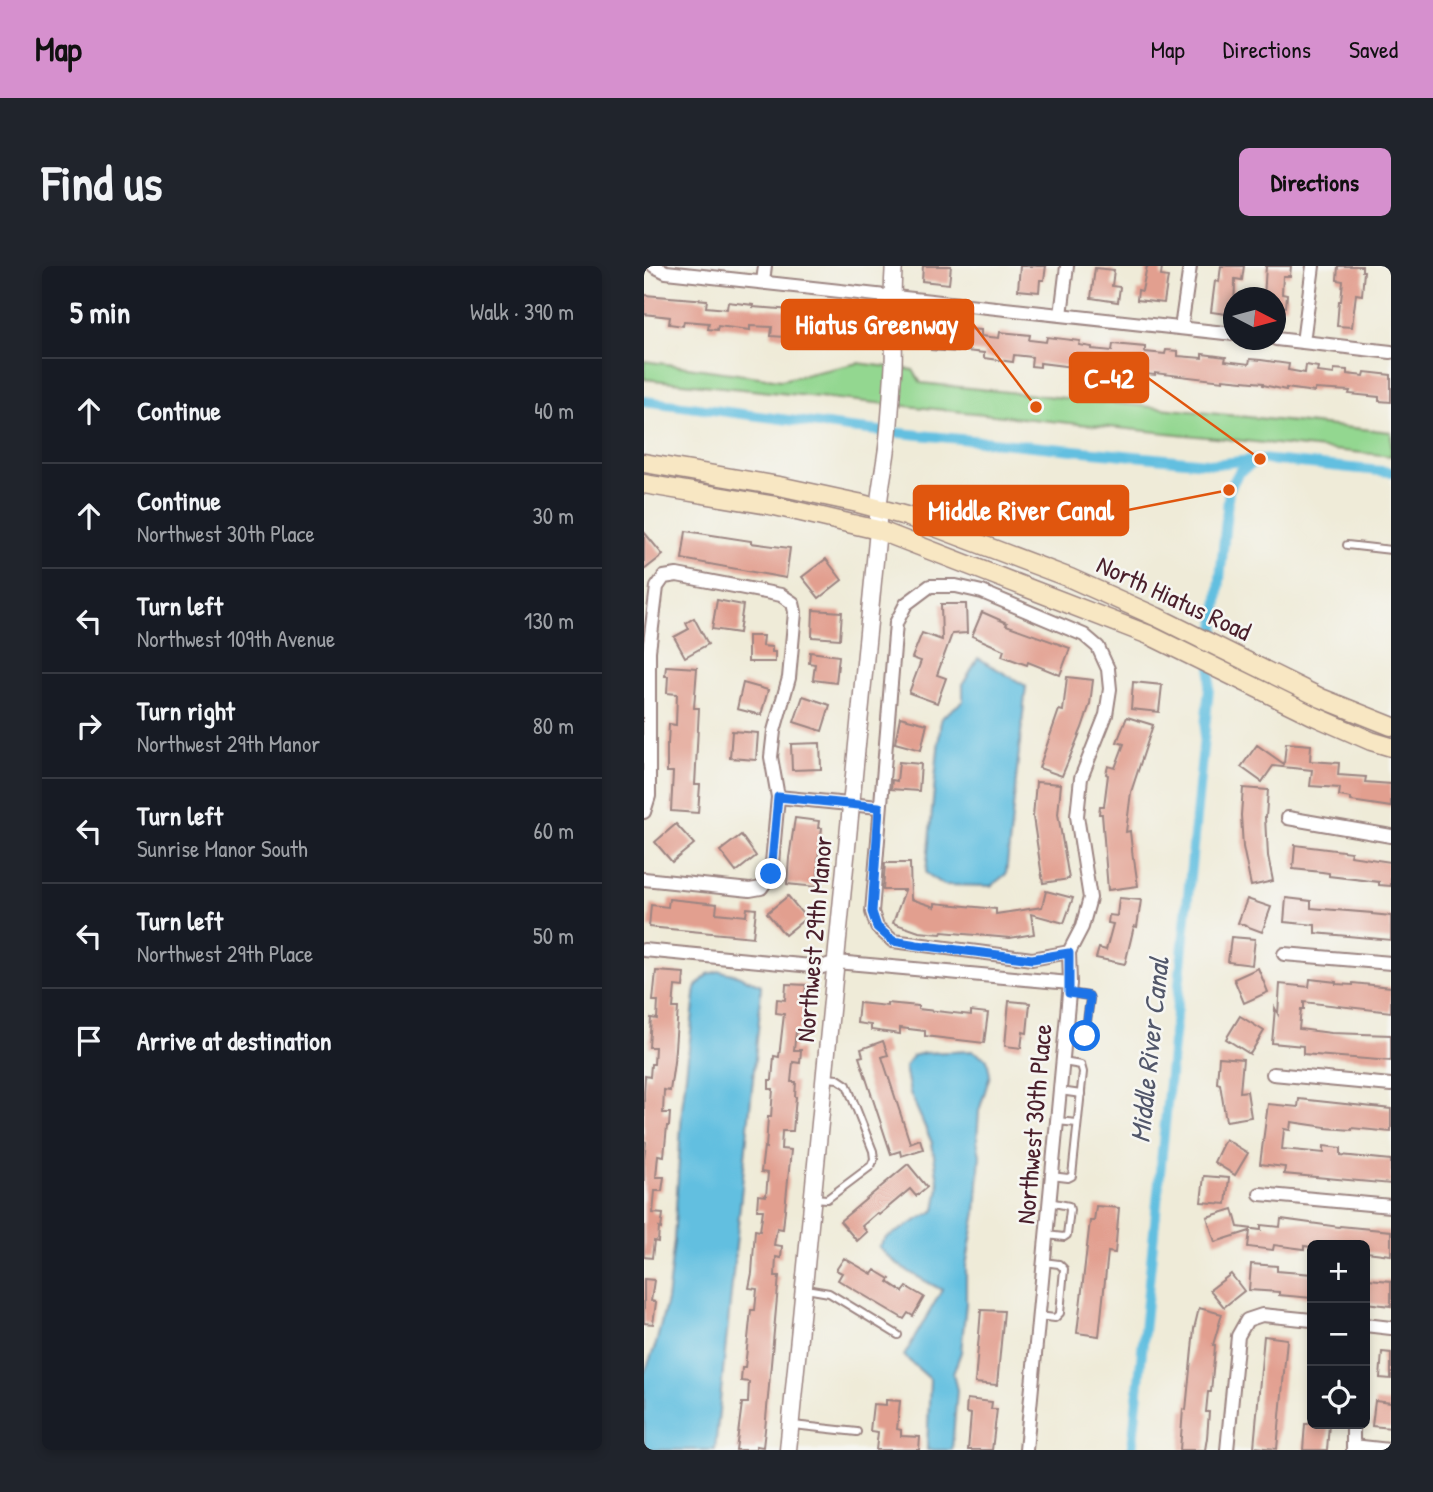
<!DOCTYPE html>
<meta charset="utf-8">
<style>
:root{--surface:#171b24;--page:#20242c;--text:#f1f3f6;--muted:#9ea1a6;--line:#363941;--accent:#d690ce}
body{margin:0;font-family:"Patrick Hand",sans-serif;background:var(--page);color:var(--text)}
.controls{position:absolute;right:21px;bottom:21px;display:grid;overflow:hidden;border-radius:10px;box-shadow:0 4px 10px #0003}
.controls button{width:63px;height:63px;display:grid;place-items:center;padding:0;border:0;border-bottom:2px solid var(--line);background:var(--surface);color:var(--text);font:35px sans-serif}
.compass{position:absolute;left:579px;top:21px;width:63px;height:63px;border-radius:50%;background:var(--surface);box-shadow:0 4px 10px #0003;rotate:96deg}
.stop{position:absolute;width:21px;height:21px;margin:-16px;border:5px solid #1a73e8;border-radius:50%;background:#fff}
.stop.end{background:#1a73e8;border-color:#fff;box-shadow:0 2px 7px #0008}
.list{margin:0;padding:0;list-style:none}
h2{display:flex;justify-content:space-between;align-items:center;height:91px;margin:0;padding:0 28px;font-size:30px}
h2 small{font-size:23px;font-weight:400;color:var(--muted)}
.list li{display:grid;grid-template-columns:46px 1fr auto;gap:21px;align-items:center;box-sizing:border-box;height:105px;padding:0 28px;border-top:2px solid var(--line)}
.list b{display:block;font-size:26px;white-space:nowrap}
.list p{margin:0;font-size:23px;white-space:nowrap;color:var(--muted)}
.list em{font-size:23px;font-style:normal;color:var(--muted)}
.icon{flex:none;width:38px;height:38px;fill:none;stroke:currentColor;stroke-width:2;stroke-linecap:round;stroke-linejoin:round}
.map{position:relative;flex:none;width:747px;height:1184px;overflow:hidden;border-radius:10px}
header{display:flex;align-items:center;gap:42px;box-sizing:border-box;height:98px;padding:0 35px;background:var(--accent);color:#111}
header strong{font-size:33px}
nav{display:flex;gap:38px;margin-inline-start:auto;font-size:24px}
.intro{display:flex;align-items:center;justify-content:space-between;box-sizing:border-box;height:168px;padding:0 42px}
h1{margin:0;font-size:49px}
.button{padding:18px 32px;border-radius:10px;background:var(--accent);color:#111;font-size:24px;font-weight:700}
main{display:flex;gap:42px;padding:0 42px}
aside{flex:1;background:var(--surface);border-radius:10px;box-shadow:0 4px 10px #0003}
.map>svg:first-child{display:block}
.green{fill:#93d790;stroke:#6e7b5e;stroke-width:2}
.water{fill:#62bfe0;stroke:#566f86;stroke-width:2}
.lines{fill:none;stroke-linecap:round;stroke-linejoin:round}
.canal{stroke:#62bfe0;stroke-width:10}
.building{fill:#e29f8f}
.service-casing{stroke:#9c8582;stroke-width:10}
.minor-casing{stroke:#9c8582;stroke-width:16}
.tertiary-casing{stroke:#9c8582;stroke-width:19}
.secondary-casing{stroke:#9c8582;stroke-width:21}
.service{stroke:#fff;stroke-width:6}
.minor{stroke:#fff;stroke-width:12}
.tertiary{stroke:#fff;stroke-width:16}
.secondary{stroke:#f8e7c3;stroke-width:18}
.route{stroke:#1a73e8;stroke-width:9}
.labels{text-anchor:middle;stroke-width:5;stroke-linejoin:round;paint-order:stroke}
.street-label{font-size:26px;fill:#4a1f2b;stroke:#f6f6f2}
.water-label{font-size:28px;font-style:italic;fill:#52576a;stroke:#f6f6f2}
.leader{fill:none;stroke:#e0560e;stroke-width:2.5}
.callout-dot{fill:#e0560e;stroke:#f6f6f2;stroke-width:2.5}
.callout{fill:#e0560e;stroke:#e0560e;stroke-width:2.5}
.callout-label{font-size:28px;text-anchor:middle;font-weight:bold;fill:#fff}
</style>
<header>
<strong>Map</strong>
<nav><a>Map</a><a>Directions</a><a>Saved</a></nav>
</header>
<div class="intro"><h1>Find us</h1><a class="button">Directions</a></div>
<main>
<aside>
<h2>5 min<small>Walk · 390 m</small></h2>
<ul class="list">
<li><svg class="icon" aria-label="ahead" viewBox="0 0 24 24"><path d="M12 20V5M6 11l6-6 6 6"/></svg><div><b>Continue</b></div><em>40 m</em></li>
<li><svg class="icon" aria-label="ahead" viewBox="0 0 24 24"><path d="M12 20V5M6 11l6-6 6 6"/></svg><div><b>Continue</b><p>Northwest 30th Place</p></div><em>30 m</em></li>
<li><svg class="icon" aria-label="left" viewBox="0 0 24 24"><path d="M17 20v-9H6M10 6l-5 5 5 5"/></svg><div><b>Turn left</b><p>Northwest 109th Avenue</p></div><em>130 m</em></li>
<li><svg class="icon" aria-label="right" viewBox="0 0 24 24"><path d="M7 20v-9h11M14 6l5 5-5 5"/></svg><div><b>Turn right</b><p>Northwest 29th Manor</p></div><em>80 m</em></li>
<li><svg class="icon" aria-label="left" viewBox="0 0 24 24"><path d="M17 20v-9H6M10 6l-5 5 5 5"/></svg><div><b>Turn left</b><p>Sunrise Manor South</p></div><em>60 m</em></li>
<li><svg class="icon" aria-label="left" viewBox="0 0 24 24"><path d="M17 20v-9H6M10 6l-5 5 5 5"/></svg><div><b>Turn left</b><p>Northwest 29th Place</p></div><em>50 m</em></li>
<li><svg class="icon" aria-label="arrive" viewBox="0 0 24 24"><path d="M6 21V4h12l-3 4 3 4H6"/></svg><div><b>Arrive at destination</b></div></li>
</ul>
</aside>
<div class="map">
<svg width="747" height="1184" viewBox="0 0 747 1184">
<rect width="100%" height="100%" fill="#f6f6f2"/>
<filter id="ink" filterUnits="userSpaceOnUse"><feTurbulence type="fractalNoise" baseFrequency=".0143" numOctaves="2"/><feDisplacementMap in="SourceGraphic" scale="14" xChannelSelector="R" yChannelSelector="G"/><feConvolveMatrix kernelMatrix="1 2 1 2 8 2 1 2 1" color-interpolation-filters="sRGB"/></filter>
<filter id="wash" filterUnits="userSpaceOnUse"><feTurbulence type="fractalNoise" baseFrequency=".00686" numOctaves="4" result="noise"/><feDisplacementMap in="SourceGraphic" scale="28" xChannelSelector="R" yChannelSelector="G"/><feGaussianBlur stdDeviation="1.57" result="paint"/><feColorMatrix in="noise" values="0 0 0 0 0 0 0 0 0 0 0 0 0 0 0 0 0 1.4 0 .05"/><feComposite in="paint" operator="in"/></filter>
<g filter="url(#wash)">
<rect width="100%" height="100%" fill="#efebd8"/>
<polygon class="green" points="0,95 137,114 214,97 269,104 277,117 747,166 747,190 0,113"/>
<g class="water">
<polygon points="334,392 382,420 362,608 347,620 300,619 282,607 297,452 319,435 319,418"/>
<polygon points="76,705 93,709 117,719 115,754 71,1184 0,1184 0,1108 12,1078 23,1034 30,975 38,843 52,721 64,708"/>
<path d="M329,785L343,793L346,809L335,845L333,875L336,889L332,946L322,1000V1037L317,1086L309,1108L313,1124L308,1184H283L286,1113L260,1090L298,1024C276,1012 252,1001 235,981L242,972L291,944L295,921L288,877L266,827L261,801L268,790L280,787Z"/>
</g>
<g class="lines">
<g class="canal">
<polyline points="0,135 205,162 562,197 571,198 616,193 747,206"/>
<polyline points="488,1184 585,224 595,206 616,193"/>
</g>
</g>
<g id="blocks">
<g class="building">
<polygon points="279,0 307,0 305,18 278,15"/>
<polygon points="376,0 402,0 400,14 396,14 395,26 374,24"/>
<polygon points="503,0 518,0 517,10 524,11 520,37 493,34 494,24 498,25"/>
<polygon points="577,0 600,0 598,14 591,13 590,49 567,46 571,15 575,16"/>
<polygon points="622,0 647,0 646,10 639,10 638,28 643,29 642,41 632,40 632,32 620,32"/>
<polygon points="694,0 718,0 718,5 720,5 718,29 712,28 708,61 693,60 695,35 697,35 699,15 693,14"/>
<polygon points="451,2 470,4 468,20 476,21 474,36 447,32"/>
<polygon points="0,29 63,34 62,41 83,43 84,36 109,39 109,41 161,45 160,51 184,54 185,47 216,52 212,81 198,79 199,70 172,66 171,72 142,68 141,71 127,70 128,61 106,60 106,64 74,60 73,64 64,63 65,57 40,55 39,60 25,58 26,51 0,48"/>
<polygon points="289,61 337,64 337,70 355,72 356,66 386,69 385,74 402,76 403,71 436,75 435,79 448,81 448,83 468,85 469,78 501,81 501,86 521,88 522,84 534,85 534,90 558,92 558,88 582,91 581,95 605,98 606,93 617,94 645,98 644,104 661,107 662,99 674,101 673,106 690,108 690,103 703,104 703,108 720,110 721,106 747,109 747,136 735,135 735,131 705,128 706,125 671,123 671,126 642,122 642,124 619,119 619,117 579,113 579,115 511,107 511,109 471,105 471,106 453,104 396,97 396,101 387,100 388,91 370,89 369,96 340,92 340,87 313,84 313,86 287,84"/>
<polygon points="42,265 107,275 107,277 146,282 142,312 38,293"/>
<polygon points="0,266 19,289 0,304"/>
<polygon points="182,293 198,314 175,332 158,311"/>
<polygon points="73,334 99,339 95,367 68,363"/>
<polygon points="297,338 322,338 323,367 308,368 293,409 302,412 293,437 265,427 277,395 268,392 278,367 298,374"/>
<polygon points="169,344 198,346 196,373 168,371"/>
<polygon points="338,346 363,357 362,359 426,382 416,409 384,396 383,399 358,390 360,384 328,370"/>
<polygon points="50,352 64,378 41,391 30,371 45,363 42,357"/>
<polygon points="104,370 119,370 118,380 128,381 128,386 131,386 131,396 104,396"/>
<polygon points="166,386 195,390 192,417 169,414 171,398 165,397"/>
<polygon points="22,400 53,402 50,442 55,442 51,519 56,519 54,547 27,545 29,506 23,506 23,478 24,478 25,458 32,459 33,428 23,427 24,410 21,410"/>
<polygon points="423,411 449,414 446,438 438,462 418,510 395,502 415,444 419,445"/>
<polygon points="489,416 518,419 515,446 487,443"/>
<polygon points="99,417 124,424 117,449 93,443"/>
<polygon points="159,430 186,439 178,465 150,456"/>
<polygon points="256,451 283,458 277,484 251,477"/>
<polygon points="483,451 509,459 487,526 482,566 486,565 489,593 490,593 494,620 464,624 458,548 455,548 456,540 460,540 464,509 462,508 464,500 471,502 480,478 473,476"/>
<polygon points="88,465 114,467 112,494 86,492"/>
<polygon points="176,477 177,503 148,504 147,478"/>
<polygon points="642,477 667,479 666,495 695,497 694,509 722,511 721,516 747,518 747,541 707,535 707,532 695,530 696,522 666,520 668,504 629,500 618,516 597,501 613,479 640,498"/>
<polygon points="255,496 277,498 275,525 247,523 248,514 253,515"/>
<polygon points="392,516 417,518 414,548 425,613 399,617 389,551"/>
<polygon points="599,522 624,524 622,551 621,551 622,570 623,570 624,590 629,615 607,620 599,581 597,549"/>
<polygon points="151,552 175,555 174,562 178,562 174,594 175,594 173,621 143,618 145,592"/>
<polygon points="32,558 50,578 28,596 11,576"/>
<polygon points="97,569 112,590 92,606 76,585"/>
<polygon points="651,579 707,586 706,590 747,596 747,620 735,619 735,616 685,610 685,607 678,606 649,603"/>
<polygon points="241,597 266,597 267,633 291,641 291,637 352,643 352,648 398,641 402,625 429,632 420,657 387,648 390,668 366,672 298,666 297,668 275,666 249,657 261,624 239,624"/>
<polygon points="144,630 162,652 141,669 123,647"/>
<polygon points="475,632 497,634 493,661 490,660 481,698 452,692 455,682 462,684 469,658 464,657 465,649 473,650"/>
<polygon points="642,632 667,635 667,642 728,647 728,648 747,650 747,674 671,667 671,659 640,656"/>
<polygon points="25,633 73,638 72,647 102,650 103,642 112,643 109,671 5,661 7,639 24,641"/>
<polygon points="603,633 627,641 618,666 594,657"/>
<polygon points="587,671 611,673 608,699 584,696"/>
<polygon points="614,702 624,726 600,737 590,713"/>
<polygon points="12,705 40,707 39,721 31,720 29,742 34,742 30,796 26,825 20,824 19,847 26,847 25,860 23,860 20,890 14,889 12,911 20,911 18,925 11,925 9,947 19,948 17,963 15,962 14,976 10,975 8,992 0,991 0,893 2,876 0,875 0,827 1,810 6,811 7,798 10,798 11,781 5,781 7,752 13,753 14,735 9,735"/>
<polygon points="666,713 692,716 692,718 709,719 709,717 747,721 747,746 660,736 660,743 657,743 655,763 687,767 747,769 747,795 659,788 659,780 628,777 631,742 634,748 636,718 665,721"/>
<polygon points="142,718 162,719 158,767 152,766 150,784 157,784 156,797 149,796 147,816 152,816 151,831 152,831 149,865 138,865 137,883 147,884 139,963 133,962 130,979 138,980 137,992 132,991 131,1010 135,1010 121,1164 119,1181 112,1180 112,1184 92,1184 98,1137 104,1137 105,1116 97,1115 98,1102 101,1102 107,1044 111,1044 113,1023 105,1022 108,1007 111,964 116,965 119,944 113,944 114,929 122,930 124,907 117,906 120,881 122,882 124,851 127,851 129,823 125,823 125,814 128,814 130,790 135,791 140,748 132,747 133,733 141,734"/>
<polygon points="365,735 386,737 383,767 379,766 377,782 361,780"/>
<polygon points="215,737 243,740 243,737 274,740 274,743 327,749 327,745 344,747 340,777 281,770 281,765 256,762 256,768 227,764 227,759 213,757"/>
<polygon points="596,750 620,765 606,788 582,773"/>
<polygon points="239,775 244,789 238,791 266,877 276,873 279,883 257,890 256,885 247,888 215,791 219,790 217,783"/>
<polygon points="575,791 599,793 596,826 603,825 607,851 582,855 576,818 573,817"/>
<polygon points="655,833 747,843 747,866 708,862 708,864 682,862 682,861 647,856 646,864 640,863 638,883 680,887 680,880 697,882 697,889 747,894 747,918 640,908 641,901 616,898 624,838 654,841"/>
<polygon points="581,873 604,887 591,909 570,896"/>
<polygon points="264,898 283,921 272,930 266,923 235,949 233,947 218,960 223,966 213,975 196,955"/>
<polygon points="560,910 585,912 582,938 557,936"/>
<polygon points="452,940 475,942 471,987 464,986 455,1070 433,1067 446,955 450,955"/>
<polygon points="589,943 594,961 617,964 617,959 636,961 637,953 695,961 696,960 747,965 747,989 722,986 723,979 668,979 668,981 660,980 660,983 630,979 629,984 604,981 606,965 571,976 563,951"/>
<polygon points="200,992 228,1008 231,1004 246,1013 244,1016 259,1026 263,1021 280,1031 269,1050 264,1047 260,1053 194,1014 198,1007 192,1004"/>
<polygon points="607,998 633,1000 633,1005 668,1008 668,1032 635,1029 635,1026 605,1024"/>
<polygon points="587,1008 600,1025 580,1041 566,1024"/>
<polygon points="0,1013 10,1014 7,1035 12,1036 9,1058 0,1057"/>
<polygon points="724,1013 747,1015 747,1040 722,1037"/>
<polygon points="555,1042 578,1048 569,1079 571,1079 570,1093 567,1126 564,1126 562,1146 565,1146 563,1172 561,1184 536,1184 539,1143 542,1144 550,1063"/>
<polygon points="337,1044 360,1045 353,1119 331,1117"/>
<polygon points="620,1070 643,1073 633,1183 610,1181"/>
<polygon points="738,1086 747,1087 747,1113 736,1112"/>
<polygon points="323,1133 348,1136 347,1143 353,1143 348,1184 324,1184 327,1148 322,1147"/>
<polygon points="242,1134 256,1135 253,1163 257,1164 257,1170 276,1171 275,1184 232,1184 234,1166 226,1165 229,1138 242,1139"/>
<polygon points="731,1135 747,1137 747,1162 728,1160"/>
<polygon points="661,1158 685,1158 683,1184 659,1184"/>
</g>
</g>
</g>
<g filter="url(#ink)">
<use href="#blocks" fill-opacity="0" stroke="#9c8582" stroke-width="2"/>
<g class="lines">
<g class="service-casing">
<g id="service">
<polyline points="703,279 747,284"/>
<polyline points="421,770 439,772 441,770 446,733 445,730 425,727"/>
<polyline points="416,825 437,828"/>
<polyline points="413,855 433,857"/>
<polyline points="407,910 424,912 428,910 439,806 437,799 419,796"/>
<polyline points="169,932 183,933 227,900 230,893 229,885 203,819 194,813 183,812"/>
<polyline points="402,969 420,971 423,969 426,944 425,940 405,936"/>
<polyline points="162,1023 185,1027 254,1069"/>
<polyline points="394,1050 411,1052 416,1047 420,1003 415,998 399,996"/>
<polyline points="149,1159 213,1166"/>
</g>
</g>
<g class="minor-casing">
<g id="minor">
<polyline points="10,0 22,6 590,68"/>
<polyline points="119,16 121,0"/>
<polyline points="417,49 423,0"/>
<polyline points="537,62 546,0"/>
<polyline points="632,73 747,86"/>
<polyline points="659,76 669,0"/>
<polyline points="134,531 235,541"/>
<polyline points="0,546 5,530 5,385 13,321 20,311 33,309 137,329 149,337 151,346 145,412 130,465 127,491 134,531 127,608 117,622 106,624 0,613"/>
<polyline points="644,552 747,570"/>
<polyline points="0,684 178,701 192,696 426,717"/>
<polyline points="640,688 747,697"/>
<polyline points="629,808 747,819"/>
<polyline points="616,928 747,940"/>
<polyline points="721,1059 747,1062"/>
<polyline points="709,1180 745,1184"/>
<polyline points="382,1184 426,717 425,686 438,661 446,632 433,550 437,512 462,449 466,423 464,403 454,381 440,369 338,326 312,320 286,320 262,338 252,357 228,646 233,661 249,675 388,693 425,686"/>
<polyline points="583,1184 594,1070 603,1054 618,1049 668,1054"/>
<polyline points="709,1184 709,1158"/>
</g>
</g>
<g class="tertiary-casing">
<path id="tertiary" d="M144,1184L234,264C233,236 238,216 242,189C246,162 247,135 249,108C252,72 246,36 250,0"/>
</g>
<g class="secondary-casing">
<g id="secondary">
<polyline points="0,197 135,220 214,237 262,250 426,312 513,351 677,432 747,460"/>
<polyline points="0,218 131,240 234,264 505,369 670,450 727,475 747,481"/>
</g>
</g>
<use href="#service" class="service"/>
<use href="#minor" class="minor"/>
<use href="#tertiary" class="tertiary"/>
<use href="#secondary" class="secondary"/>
</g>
</g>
<g class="lines" filter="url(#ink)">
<polyline class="route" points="127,608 134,531 235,541 228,646 233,661 249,675 273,679 388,693 425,687 425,727 445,730 446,733 441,770"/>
</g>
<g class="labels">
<g class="street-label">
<text transform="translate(530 332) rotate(25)" y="9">North Hiatus Road</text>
<text transform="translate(170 673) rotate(-85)" y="9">Northwest 29th Manor</text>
<text transform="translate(390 858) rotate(-85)" y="9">Northwest 30th Place</text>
</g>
<g class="water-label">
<text transform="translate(505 784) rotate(-84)" y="10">Middle River Canal</text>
</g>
</g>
<path class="leader" d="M392 141L329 58M616 193L504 112M585 224L484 244"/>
<g class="callout-dot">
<circle cx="392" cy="141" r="7"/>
<circle cx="616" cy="193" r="7"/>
<circle cx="585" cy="224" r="7"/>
</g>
<g class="callout">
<rect x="138" y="34" width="191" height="49" rx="7"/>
<rect x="426" y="87" width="78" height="49" rx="7"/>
<rect x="270" y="220" width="214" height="49" rx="7"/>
</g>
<g class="callout-label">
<text x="233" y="68">Hiatus Greenway</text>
<text x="465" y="122">C-42</text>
<text x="377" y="254">Middle River Canal</text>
</g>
</svg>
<div class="controls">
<button>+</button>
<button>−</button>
<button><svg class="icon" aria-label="locate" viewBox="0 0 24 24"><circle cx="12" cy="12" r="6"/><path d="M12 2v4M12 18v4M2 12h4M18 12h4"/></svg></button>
</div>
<svg class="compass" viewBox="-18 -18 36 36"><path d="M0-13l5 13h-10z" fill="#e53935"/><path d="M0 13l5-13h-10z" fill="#9ea1a6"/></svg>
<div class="stop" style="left:441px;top:770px"></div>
<div class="stop end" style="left:127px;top:608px"></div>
</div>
</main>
